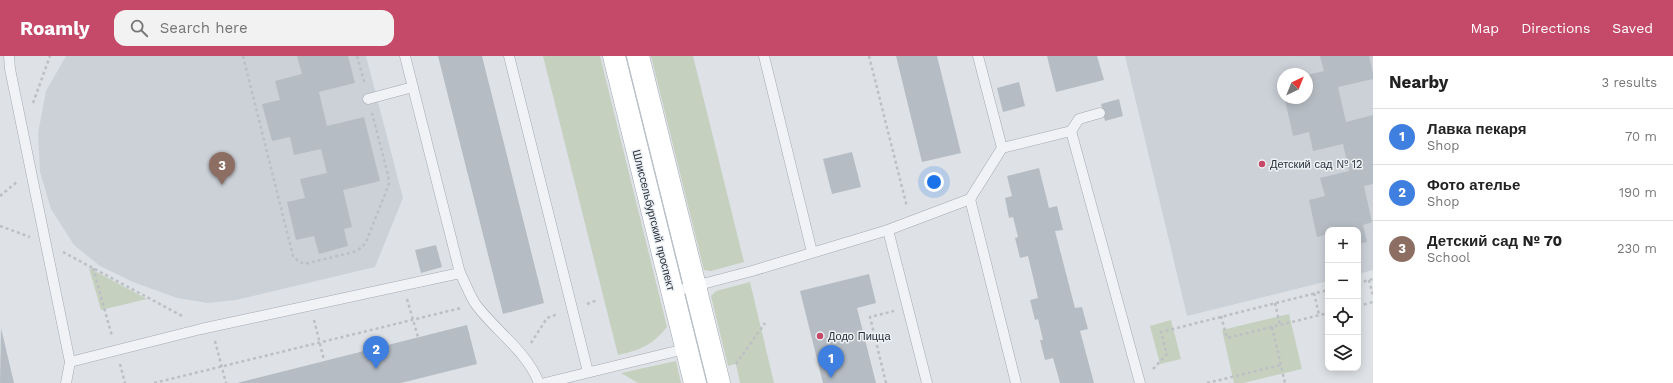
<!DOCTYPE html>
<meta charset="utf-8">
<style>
:root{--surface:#fff;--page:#f2f2f2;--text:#222;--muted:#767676;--line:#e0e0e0;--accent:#c54968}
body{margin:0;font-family:"Work Sans",sans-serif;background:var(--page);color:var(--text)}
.controls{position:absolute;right:12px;bottom:12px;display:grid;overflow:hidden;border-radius:8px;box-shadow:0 2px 10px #0003}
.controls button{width:36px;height:36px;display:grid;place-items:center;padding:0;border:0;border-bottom:1px solid var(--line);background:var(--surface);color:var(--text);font:20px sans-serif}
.compass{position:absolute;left:1277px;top:12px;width:36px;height:36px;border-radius:50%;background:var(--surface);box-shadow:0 2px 10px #0003;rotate:43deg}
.you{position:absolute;left:934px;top:126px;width:14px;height:14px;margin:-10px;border:3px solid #fff;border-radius:50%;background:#1a73e8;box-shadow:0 0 0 6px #1a73e833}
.badge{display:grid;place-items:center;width:26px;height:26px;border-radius:50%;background:var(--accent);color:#fff;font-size:13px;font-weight:700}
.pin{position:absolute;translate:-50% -33px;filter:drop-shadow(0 1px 2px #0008)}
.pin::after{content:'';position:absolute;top:21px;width:14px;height:12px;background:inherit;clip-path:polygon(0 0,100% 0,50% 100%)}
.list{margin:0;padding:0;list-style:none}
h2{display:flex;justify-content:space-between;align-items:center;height:52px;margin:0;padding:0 16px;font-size:17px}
h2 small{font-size:13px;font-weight:400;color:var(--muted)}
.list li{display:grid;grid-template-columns:26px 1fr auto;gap:12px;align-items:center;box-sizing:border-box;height:56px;padding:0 16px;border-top:1px solid var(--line)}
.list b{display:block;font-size:15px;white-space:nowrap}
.list p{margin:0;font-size:13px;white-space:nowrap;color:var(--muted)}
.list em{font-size:13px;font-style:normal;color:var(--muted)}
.icon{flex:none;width:22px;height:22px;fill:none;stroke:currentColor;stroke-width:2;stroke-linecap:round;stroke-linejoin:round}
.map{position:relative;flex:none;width:1373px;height:327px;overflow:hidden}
header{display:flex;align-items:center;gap:24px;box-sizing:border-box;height:56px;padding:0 20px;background:var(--accent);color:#fff}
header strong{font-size:19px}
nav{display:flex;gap:22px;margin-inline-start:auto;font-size:14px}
.search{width:280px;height:36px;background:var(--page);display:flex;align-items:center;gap:10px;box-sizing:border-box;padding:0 14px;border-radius:12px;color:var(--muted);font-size:15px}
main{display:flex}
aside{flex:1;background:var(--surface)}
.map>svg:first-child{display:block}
.built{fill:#ccd1d8;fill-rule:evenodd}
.green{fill:#c5d0bf}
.building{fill:#b5bcc3}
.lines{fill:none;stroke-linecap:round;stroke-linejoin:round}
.service-casing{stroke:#a4a9b0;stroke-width:11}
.primary-casing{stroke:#9ea8b1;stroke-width:23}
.path{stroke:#bcc0c5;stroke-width:2.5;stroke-dasharray:3 3;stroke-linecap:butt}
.service{stroke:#f0f2f5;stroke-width:10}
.primary{stroke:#fff;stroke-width:22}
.poi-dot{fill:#c54968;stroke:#edf1f4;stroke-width:1.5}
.labels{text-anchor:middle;stroke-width:3;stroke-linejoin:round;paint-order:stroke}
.poi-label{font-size:11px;fill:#28313c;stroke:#edf1f4;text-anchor:start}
.street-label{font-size:11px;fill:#28313c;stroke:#edf1f4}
</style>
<header>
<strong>Roamly</strong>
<div class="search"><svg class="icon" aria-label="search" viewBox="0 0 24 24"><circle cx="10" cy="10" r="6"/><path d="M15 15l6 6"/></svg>Search here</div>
<nav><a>Map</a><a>Directions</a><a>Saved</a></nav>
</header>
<main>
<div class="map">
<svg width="1373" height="327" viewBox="0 0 1373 327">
<rect width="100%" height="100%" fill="#dee2e6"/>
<g class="built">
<polygon points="66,0 366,0 403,142 375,211 236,244 208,247 177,242 133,226 100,210 74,189 51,153 40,116 38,77 46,35"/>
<path d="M1125,0H1373V214L1358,218V174H1328V225L1187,260ZM1283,18H1307V42H1283Z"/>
</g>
<g class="green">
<path d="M543,0H600L667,271C652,289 641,294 618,299Z"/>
<polygon points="651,0 693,0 744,206 711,215 704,214"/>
<polygon points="89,212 147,243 101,254"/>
<polygon points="750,226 774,327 740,327 736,308 728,310 711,240 716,235"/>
<polygon points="1289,258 1302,313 1243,327 1234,327 1222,274"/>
<polygon points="1171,264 1181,303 1160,308 1150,270"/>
<polygon points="676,305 681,327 638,327 621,317"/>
</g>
<g class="building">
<polygon points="297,0 348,0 355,27 319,36 327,70 364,61 380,125 343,134 352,171 344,173 348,190 319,198 314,180 296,184 287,146 305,142 300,123 327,117 321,93 294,99 290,81 272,85 262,48 280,44 275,25 302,18"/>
<polygon points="438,0 482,0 544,247 503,258"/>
<polygon points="896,0 937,0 961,97 922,106"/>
<polygon points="1047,0 1097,0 1104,24 1056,36"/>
<polygon points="1320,0 1369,0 1373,17 1373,23 1338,31 1346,66 1373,59 1373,128 1364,130 1372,166 1363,169 1367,186 1358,188 1358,174 1328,174 1328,178 1317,181 1309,144 1325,140 1320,122 1349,115 1343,88 1313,95 1309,76 1293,80 1285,44 1307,42 1307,19 1324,15"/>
<polygon points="1019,26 1025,50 1003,56 997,32"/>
<polygon points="1119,43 1123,60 1105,65 1101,48"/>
<polygon points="852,96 861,131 832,138 823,103"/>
<polygon points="1039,112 1049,152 1057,150 1063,174 1055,175 1075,252 1082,251 1088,273 1080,275 1094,327 1060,327 1053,302 1045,304 1040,284 1043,284 1038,263 1035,264 1030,244 1038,242 1028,200 1020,202 1015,182 1018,181 1013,161 1009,162 1005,142 1012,140 1007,120"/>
<polygon points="436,189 442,211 421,217 415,194"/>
<polygon points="869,218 876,247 857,252 876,327 823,327 800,235"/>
<polygon points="467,269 477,308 401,327 237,327"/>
<polygon points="1,272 14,327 0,327"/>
</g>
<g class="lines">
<g class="service-casing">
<g id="service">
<polyline points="9,0 10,13 70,306 66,327"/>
<polyline points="405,0 460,217"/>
<polyline points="509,0 588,316"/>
<polyline points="764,0 812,196"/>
<polyline points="368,43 413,31"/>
<polyline points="1071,75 1079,63 1100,57"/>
<polyline points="1002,92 1071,75 1140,327"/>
<polyline points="970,143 1016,327"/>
<polyline points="888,174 927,327"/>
<polyline points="672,236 752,215 888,174 970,143 1002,92 978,0"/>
<path d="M70,306L201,273L460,217C466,228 470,241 477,250C497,276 527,296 539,327"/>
<polyline points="545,327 689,292"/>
</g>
</g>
<g class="primary-casing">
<g id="primary">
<polyline points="614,0 695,327"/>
<polyline points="638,0 719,327"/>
</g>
</g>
<g class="path">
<polyline points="243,0 293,200 298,205 304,208 354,196 361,192 366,186 389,128 388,119 372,57"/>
<polyline points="357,0 365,29"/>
<polyline points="869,0 907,151"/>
<polyline points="33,47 50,0"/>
<polyline points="0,140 18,125"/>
<polyline points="0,170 30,181"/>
<polyline points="63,196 184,261"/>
<polyline points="93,212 112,280"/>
<polyline points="1369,224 1373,240"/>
<polyline points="1358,227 1373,223"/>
<polyline points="1314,237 1319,259"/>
<polyline points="407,243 418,281"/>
<polyline points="1275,247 1280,269"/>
<polyline points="587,248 598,244"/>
<polyline points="1358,250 1373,246"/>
<polyline points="1221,260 1227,282 1328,257"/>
<polyline points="314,264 324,304"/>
<polyline points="1272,271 1285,327"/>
<polyline points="215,285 226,327"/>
<polyline points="531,287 547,262 558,258"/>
<polyline points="120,308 125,327"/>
<polyline points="736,308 765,267"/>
<polyline points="1153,313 1167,298 1161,276 1328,234"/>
<polyline points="154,327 461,252"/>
<polyline points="886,327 870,261 894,255"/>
<polyline points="1207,327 1281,309"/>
</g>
<use href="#service" class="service"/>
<use href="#primary" class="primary"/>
</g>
<g class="poi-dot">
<circle cx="1262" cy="108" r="4"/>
<circle cx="820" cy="280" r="4"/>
</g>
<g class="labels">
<g class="poi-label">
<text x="1270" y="112">Детский сад № 12</text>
<text x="828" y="284">Додо Пицца</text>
</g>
<g class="street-label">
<text transform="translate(654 164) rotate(76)" y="4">Шлиссельбургский проспект</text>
</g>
</g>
</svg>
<div class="controls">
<button>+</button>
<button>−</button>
<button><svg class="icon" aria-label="locate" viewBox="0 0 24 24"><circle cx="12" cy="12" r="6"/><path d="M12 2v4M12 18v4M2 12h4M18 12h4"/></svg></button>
<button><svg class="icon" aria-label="layers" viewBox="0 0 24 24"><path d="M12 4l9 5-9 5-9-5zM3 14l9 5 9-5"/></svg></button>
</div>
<svg class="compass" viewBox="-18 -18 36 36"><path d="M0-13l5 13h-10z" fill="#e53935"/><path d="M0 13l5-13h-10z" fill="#767676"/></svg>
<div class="you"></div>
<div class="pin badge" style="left:831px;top:322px;background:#3f7fe0">1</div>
<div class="pin badge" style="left:376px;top:313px;background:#3f7fe0">2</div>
<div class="pin badge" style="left:222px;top:129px;background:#8d6e63">3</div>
</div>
<aside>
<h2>Nearby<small>3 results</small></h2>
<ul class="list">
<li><span class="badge" style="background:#3f7fe0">1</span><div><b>Лавка пекаря</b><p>Shop</p></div><em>70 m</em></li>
<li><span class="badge" style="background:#3f7fe0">2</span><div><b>Фото ателье</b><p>Shop</p></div><em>190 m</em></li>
<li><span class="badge" style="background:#8d6e63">3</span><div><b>Детский сад № 70</b><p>School</p></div><em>230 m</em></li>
</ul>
</aside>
</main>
